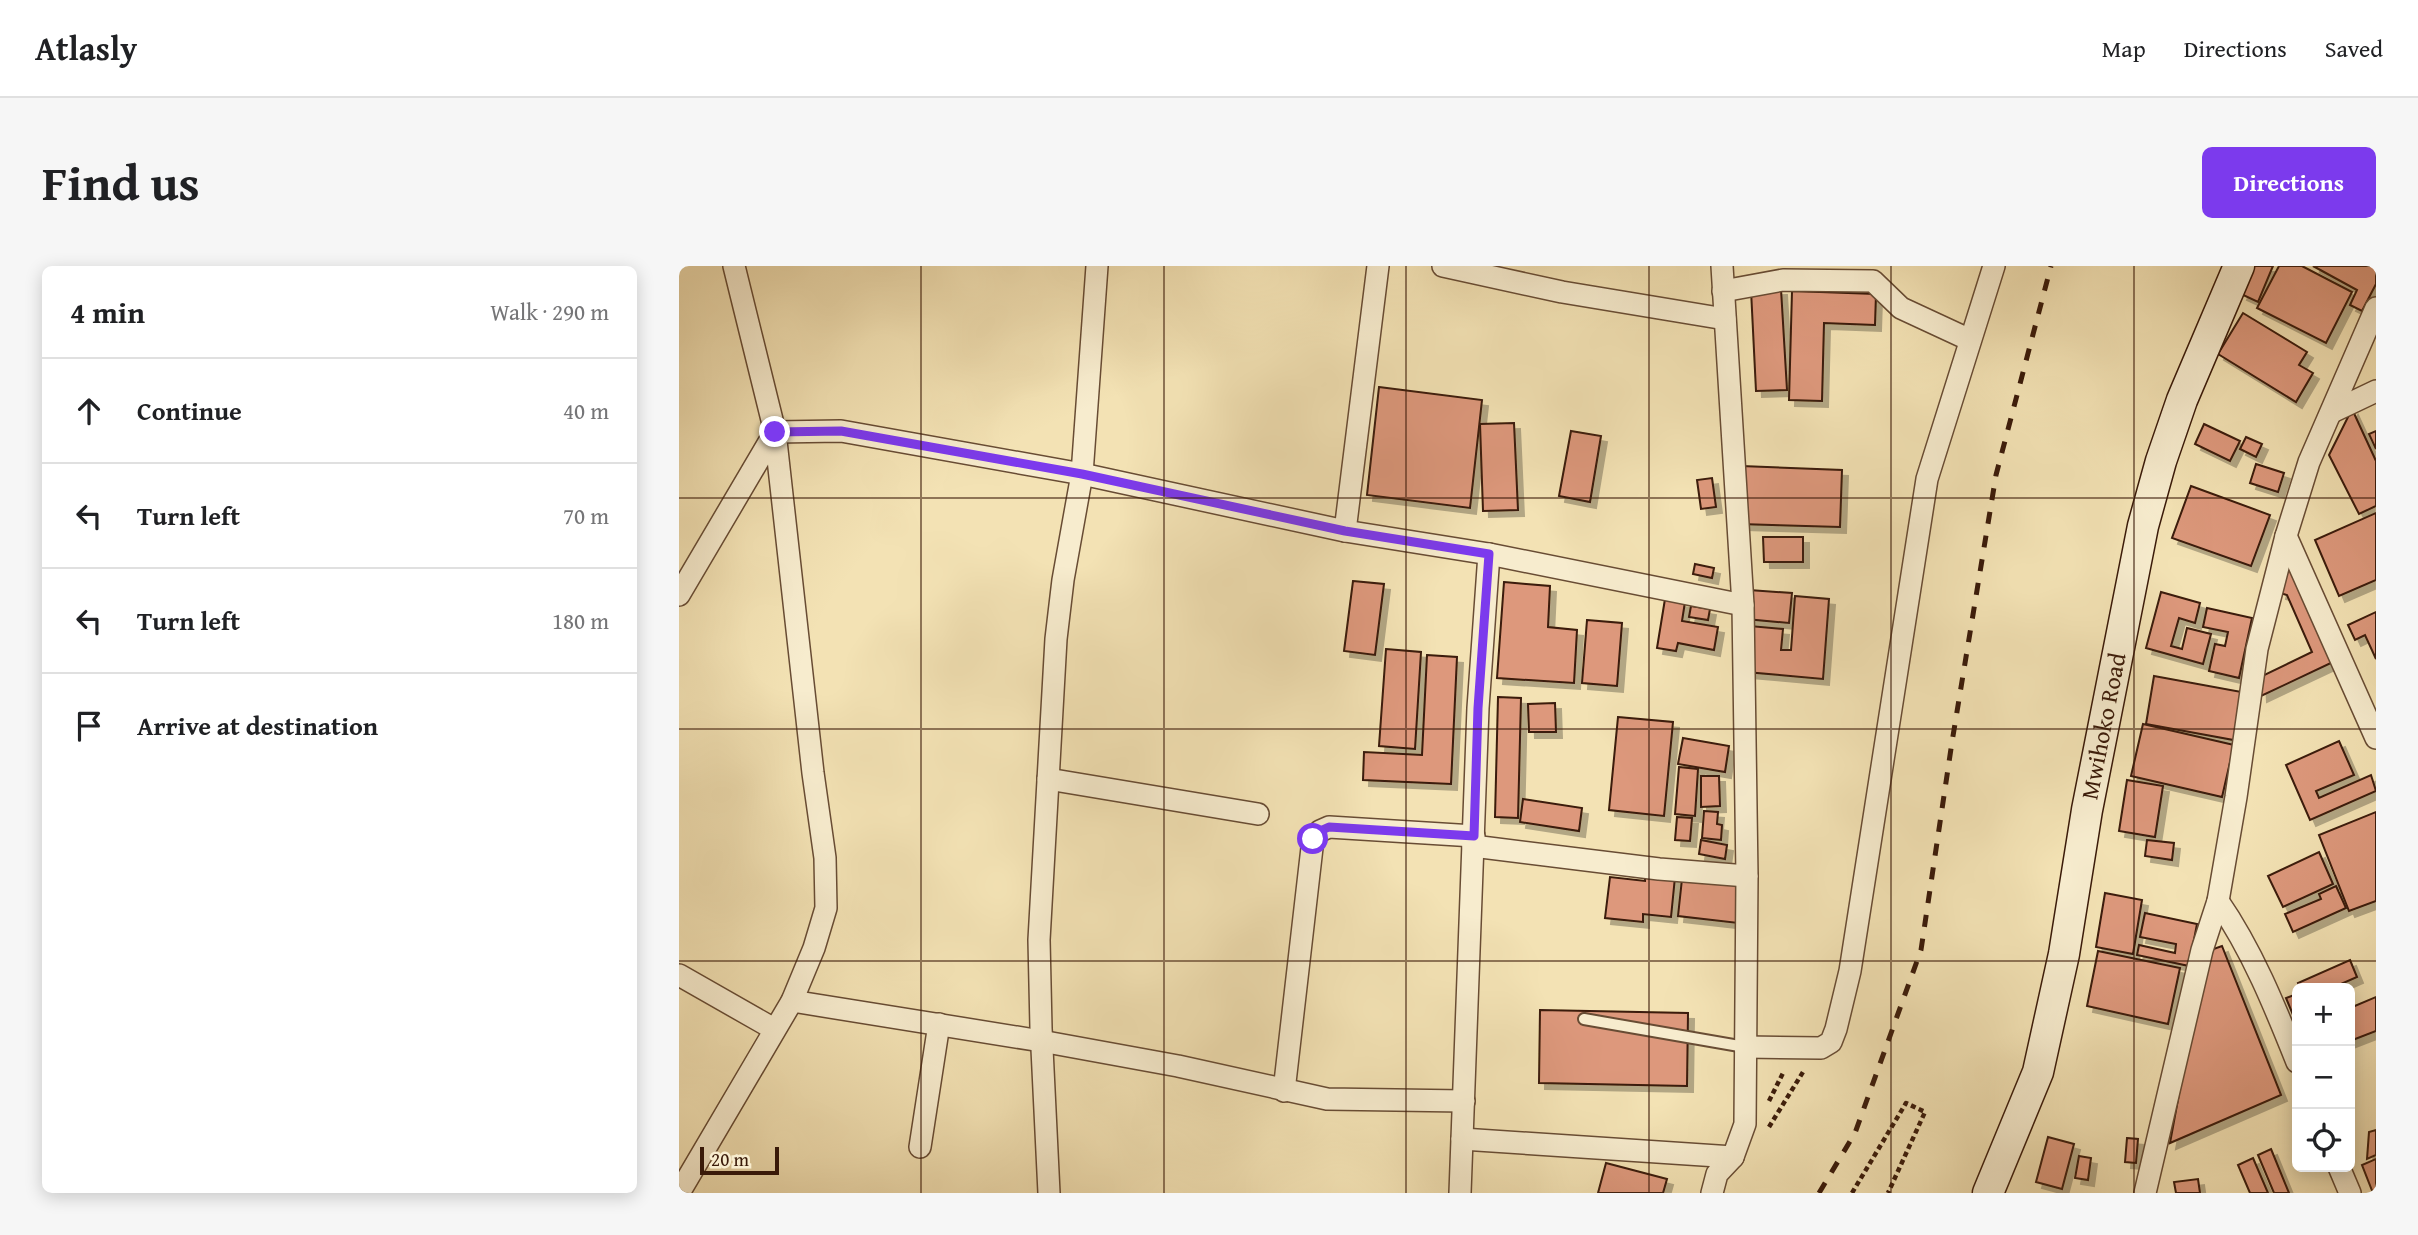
<!DOCTYPE html>
<meta charset="utf-8">
<style>
:root{--surface:#fff;--page:#f6f6f6;--text:#202124;--muted:#757577;--line:#e0e0e0;--accent:#7c3aed}
body{margin:0;font-family:"Gentium Book Plus",serif;background:var(--page);color:var(--text)}
.controls{position:absolute;right:21px;bottom:21px;display:grid;overflow:hidden;border-radius:10px;box-shadow:0 4px 18px #0003}
.controls button{width:63px;height:63px;display:grid;place-items:center;padding:0;border:0;border-bottom:2px solid var(--line);background:var(--surface);color:var(--text);font:35px sans-serif}
.scale{position:absolute;left:21px;bottom:18px;width:79px;box-sizing:border-box;padding-left:7px;border:4px solid #3a1a09;border-top:0;font-size:19px;line-height:24px;white-space:nowrap;color:#3a1a09;-webkit-text-stroke:5px #f7ecce;paint-order:stroke}
.stop{position:absolute;width:21px;height:21px;margin:-16px;border:5px solid #7c3aed;border-radius:50%;background:#fff}
.stop.end{background:#7c3aed;border-color:#fff;box-shadow:0 2px 7px #0008}
.list{margin:0;padding:0;list-style:none}
h2{display:flex;justify-content:space-between;align-items:center;height:91px;margin:0;padding:0 28px;font-size:30px}
h2 small{font-size:23px;font-weight:400;color:var(--muted)}
.list li{display:grid;grid-template-columns:46px 1fr auto;gap:21px;align-items:center;box-sizing:border-box;height:105px;padding:0 28px;border-top:2px solid var(--line)}
.list b{display:block;font-size:26px;white-space:nowrap}
.list em{font-size:23px;font-style:normal;color:var(--muted)}
.icon{flex:none;width:38px;height:38px;fill:none;stroke:currentColor;stroke-width:2;stroke-linecap:round;stroke-linejoin:round}
.map{position:relative;flex:none;width:1697px;height:927px;overflow:hidden;border-radius:10px}
header{display:flex;align-items:center;gap:42px;box-sizing:border-box;height:98px;padding:0 35px;background:var(--surface);border-bottom:2px solid var(--line)}
header strong{font-size:33px}
nav{display:flex;gap:38px;margin-inline-start:auto;font-size:24px}
.intro{display:flex;align-items:center;justify-content:space-between;box-sizing:border-box;height:168px;padding:0 42px}
h1{margin:0;font-size:49px}
.button{padding:18px 32px;border-radius:10px;background:var(--accent);color:#fff;font-size:24px;font-weight:700}
main{display:flex;gap:42px;padding:0 42px}
aside{flex:1;background:var(--surface);border-radius:10px;box-shadow:0 4px 18px #0003}
.map>svg:first-child{display:block}
.building{fill:#dd987b;stroke:#3a1a09;stroke-width:2;filter:url(#shadow)}
.lines{fill:none;stroke-linecap:round;stroke-linejoin:round}
.lane-casing{stroke:#684c34;stroke-width:14}
.street-casing{stroke:#684c34;stroke-width:24}
.secondary-casing{stroke:#3a1a09;stroke-width:33}
.path{stroke:#3a1a09;stroke-width:4.5;stroke-dasharray:5 3.5;stroke-linecap:butt}
.lane{stroke:#f7ecce;stroke-width:10}
.street{stroke:#f7ecce;stroke-width:21}
.secondary{stroke:#f7ecce;stroke-width:30}
.rail{stroke:#3a1a09;stroke-width:5;stroke-dasharray:12 12;stroke-linecap:butt}
.route{stroke:#7c3aed;stroke-width:9}
.grid{fill:none;stroke:#3a1a09;stroke-width:2;stroke-opacity:0.55}
.labels{text-anchor:middle;stroke-width:6;stroke-linejoin:round;paint-order:stroke}
.street-label{font-size:24px;fill:#3a1a09;stroke:#f7ecce}
</style>
<header>
<strong>Atlasly</strong>
<nav><a>Map</a><a>Directions</a><a>Saved</a></nav>
</header>
<div class="intro"><h1>Find us</h1><a class="button">Directions</a></div>
<main>
<aside>
<h2>4 min<small>Walk · 290 m</small></h2>
<ul class="list">
<li><svg class="icon" aria-label="ahead" viewBox="0 0 24 24"><path d="M12 20V5M6 11l6-6 6 6"/></svg><div><b>Continue</b></div><em>40 m</em></li>
<li><svg class="icon" aria-label="left" viewBox="0 0 24 24"><path d="M17 20v-9H6M10 6l-5 5 5 5"/></svg><div><b>Turn left</b></div><em>70 m</em></li>
<li><svg class="icon" aria-label="left" viewBox="0 0 24 24"><path d="M17 20v-9H6M10 6l-5 5 5 5"/></svg><div><b>Turn left</b></div><em>180 m</em></li>
<li><svg class="icon" aria-label="arrive" viewBox="0 0 24 24"><path d="M6 21V4h12l-3 4 3 4H6"/></svg><div><b>Arrive at destination</b></div></li>
</ul>
</aside>
<div class="map">
<svg width="1697" height="927" viewBox="0 0 1697 927">
<defs>
<filter id="shadow"><feDropShadow dx="6" dy="6" stdDeviation="0" flood-color="#0004"/></filter>
</defs>
<rect width="100%" height="100%" fill="#f3e2b4"/>
<filter id="stains"><feTurbulence type="fractalNoise" baseFrequency=".00286" numOctaves="4"/><feColorMatrix values="0 0 0 0 .2 0 0 0 0 .09 0 0 0 0 .02 0 0 0 .5 -.17"/></filter>
<radialGradient id="worn" r=".72"><stop offset=".6" stop-color="#630" stop-opacity="0"/><stop offset="1" stop-color="#630" stop-opacity=".3"/></radialGradient>
<g class="building">
<polygon points="1575,0 1594,0 1579,36 1562,28"/>
<polygon points="1600,0 1623,0 1673,26 1647,77 1578,42"/>
<polygon points="1634,0 1697,0 1697,18 1683,45 1671,39 1678,24"/>
<polygon points="1102,23 1108,124 1077,125 1072,24"/>
<polygon points="1113,25 1197,28 1196,59 1145,57 1143,135 1110,134"/>
<polygon points="1564,47 1628,86 1620,99 1634,107 1617,136 1539,88"/>
<polygon points="700,121 803,134 791,242 688,229"/>
<polygon points="1673,143 1697,195 1697,240 1680,248 1650,189"/>
<polygon points="835,157 839,244 804,245 801,158"/>
<polygon points="1525,158 1561,175 1551,195 1516,178"/>
<polygon points="892,165 922,170 911,236 880,230"/>
<polygon points="1697,165 1697,183 1690,168"/>
<polygon points="1567,171 1583,178 1577,191 1561,183"/>
<polygon points="1577,198 1605,207 1599,226 1571,217"/>
<polygon points="1062,200 1163,204 1161,261 1061,258"/>
<polygon points="1033,212 1037,241 1022,243 1018,214"/>
<polygon points="1512,220 1591,249 1572,300 1493,272"/>
<polygon points="1697,247 1697,314 1660,330 1636,274"/>
<polygon points="1084,271 1124,271 1124,296 1085,296"/>
<polygon points="1610,291 1654,396 1582,430 1581,411 1633,386 1608,329 1601,327"/>
<polygon points="1016,298 1035,302 1033,312 1014,308"/>
<polygon points="674,315 705,318 696,389 665,385"/>
<polygon points="825,316 871,320 869,361 898,364 895,417 818,412"/>
<polygon points="1070,324 1113,327 1110,357 1067,353"/>
<polygon points="1482,326 1521,337 1516,357 1500,352 1492,380 1503,383 1508,362 1532,368 1524,398 1467,382"/>
<polygon points="1116,330 1150,333 1144,413 1067,406 1071,360 1104,363 1102,384 1112,384"/>
<polygon points="986,333 1006,336 1003,355 1039,361 1035,384 999,377 997,385 978,382"/>
<polygon points="1012,340 1031,343 1029,354 1010,351"/>
<polygon points="1528,342 1573,352 1560,412 1530,405 1536,378 1546,380 1549,366 1524,361"/>
<polygon points="1697,346 1697,393 1686,369 1676,374 1669,359"/>
<polygon points="908,354 943,357 938,420 903,417"/>
<polygon points="707,383 742,386 736,483 700,480"/>
<polygon points="748,389 778,391 772,518 684,514 685,486 743,489"/>
<polygon points="1475,410 1568,427 1560,475 1467,458"/>
<polygon points="819,431 842,432 839,552 816,551"/>
<polygon points="876,437 877,466 850,466 849,438"/>
<polygon points="939,451 994,456 985,550 930,544"/>
<polygon points="1464,458 1555,479 1543,531 1452,510"/>
<polygon points="1004,472 1050,480 1046,506 999,498"/>
<polygon points="1660,475 1675,509 1637,525 1640,532 1692,509 1697,525 1631,554 1607,499"/>
<polygon points="1000,501 1019,503 1016,550 996,548"/>
<polygon points="1022,510 1040,510 1041,540 1022,541"/>
<polygon points="1448,514 1484,520 1476,571 1440,565"/>
<polygon points="844,533 903,542 900,565 841,556"/>
<polygon points="1025,545 1039,546 1038,558 1043,559 1042,574 1023,572"/>
<polygon points="1697,546 1697,635 1670,645 1640,569"/>
<polygon points="998,551 1013,552 1011,575 996,574"/>
<polygon points="1022,574 1048,579 1046,593 1020,588"/>
<polygon points="1468,574 1495,577 1493,594 1466,590"/>
<polygon points="1640,586 1654,618 1604,641 1589,610"/>
<polygon points="966,608 996,611 992,651 964,648 964,656 926,652 931,611 966,615"/>
<polygon points="1003,613 1062,620 1059,657 999,650"/>
<polygon points="1657,620 1667,642 1614,666 1606,648 1642,633 1640,628"/>
<polygon points="1426,627 1463,634 1454,688 1417,681"/>
<polygon points="1466,647 1518,658 1510,700 1458,689 1460,679 1496,687 1497,678 1461,671"/>
<polygon points="1543,680 1602,829 1491,877 1526,686"/>
<polygon points="1419,685 1501,702 1489,758 1408,740"/>
<polygon points="1671,694 1678,711 1653,722 1621,722 1619,717"/>
<polygon points="1618,728 1618,756 1617,756 1607,732"/>
<polygon points="1697,731 1697,765 1671,775 1671,742"/>
<polygon points="861,744 1009,747 1008,820 860,817"/>
<polygon points="1697,864 1697,889 1688,893 1690,866"/>
<polygon points="1369,871 1395,878 1383,923 1357,916"/>
<polygon points="1448,872 1459,873 1457,897 1446,896"/>
<polygon points="1592,883 1610,927 1595,927 1579,889"/>
<polygon points="1400,890 1412,892 1409,914 1396,912"/>
<polygon points="1574,892 1589,927 1571,927 1559,899"/>
<polygon points="1697,893 1697,927 1694,927 1683,899"/>
<polygon points="927,897 988,913 984,927 919,927"/>
<polygon points="1519,913 1521,927 1497,927 1495,916"/>
</g>
<g class="lines">
<g class="lane-casing">
<polyline id="lane" points="905,753 1066,781"/>
</g>
<g class="street-casing">
<g id="street">
<polyline points="764,0 883,26 1046,53"/>
<polyline points="1044,25 1104,14 1194,15 1222,42 1291,74"/>
<polyline points="1653,146 1697,125"/>
<polyline points="666,265 699,0"/>
<polyline points="1607,270 1697,472"/>
<polyline points="0,329 96,166 162,165 403,208 666,265 810,288 1064,339"/>
<polyline points="369,513 579,548"/>
<polyline points="794,580 980,603 1068,610"/>
<path d="M1539,635C1573,684 1596,741 1618,796"/>
<polyline points="0,709 95,763"/>
<polyline points="113,735 362,775 499,800 648,833 785,835"/>
<polyline points="1066,781 1142,782 1152,776 1157,763 1171,705 1248,213 1315,0"/>
<polyline points="605,825 634,573 641,565 650,561 795,570"/>
<polyline points="783,873 1054,891"/>
<polyline points="241,881 260,758"/>
<polyline points="1660,901 1671,927"/>
<polyline points="0,927 113,735 135,682 147,642 146,592 134,507 96,166 55,0"/>
<polyline points="370,927 362,762 360,674 377,373 384,314 403,208 418,0"/>
<polyline points="781,927 799,442 810,288"/>
<polyline points="1033,927 1038,908 1054,891 1066,858 1068,610 1064,339 1043,0"/>
<polyline points="1466,927 1523,684 1539,635 1557,531 1578,383 1607,270 1630,196 1697,42"/>
</g>
</g>
<g class="secondary-casing">
<g id="secondary">
<path id="s1" d="M1309,927L1359,806L1385,688L1408,544L1464,260L1482,195L1503,134L1560,0"/>
</g>
</g>
<g class="path">
<polyline points="1090,835 1105,805"/>
<polyline points="1090,861 1124,806"/>
<polyline points="1173,927 1227,837 1246,846 1209,927"/>
</g>
<use href="#lane" class="lane"/>
<use href="#street" class="street"/>
<use href="#secondary" class="secondary"/>
<polyline class="rail" points="1140,927 1176,867 1242,684 1273,476 1317,209 1372,0"/>
</g>
<g class="lines">
<polyline class="route" points="96,166 162,165 403,208 666,265 810,288 799,442 795,570 650,561 641,565 634,573"/>
</g>
<path class="grid" d="M242,0V927M485,0V927M727,0V927M970,0V927M1212,0V927M1455,0V927M0,232H1697M0,463H1697M0,695H1697"/>
<g class="labels">
<g class="street-label">
<text dy="8" stroke="none"><textPath href="#s1" startOffset="483">Mwihoko Road</textPath></text>
</g>
</g>
<rect width="100%" height="100%" filter="url(#stains)"/>
<rect width="100%" height="100%" fill="url(#worn)"/>
</svg>
<div class="controls">
<button>+</button>
<button>−</button>
<button><svg class="icon" aria-label="locate" viewBox="0 0 24 24"><circle cx="12" cy="12" r="6"/><path d="M12 2v4M12 18v4M2 12h4M18 12h4"/></svg></button>
</div>
<div class="scale">20 m</div>
<div class="stop" style="left:634px;top:573px"></div>
<div class="stop end" style="left:96px;top:166px"></div>
</div>
</main>
